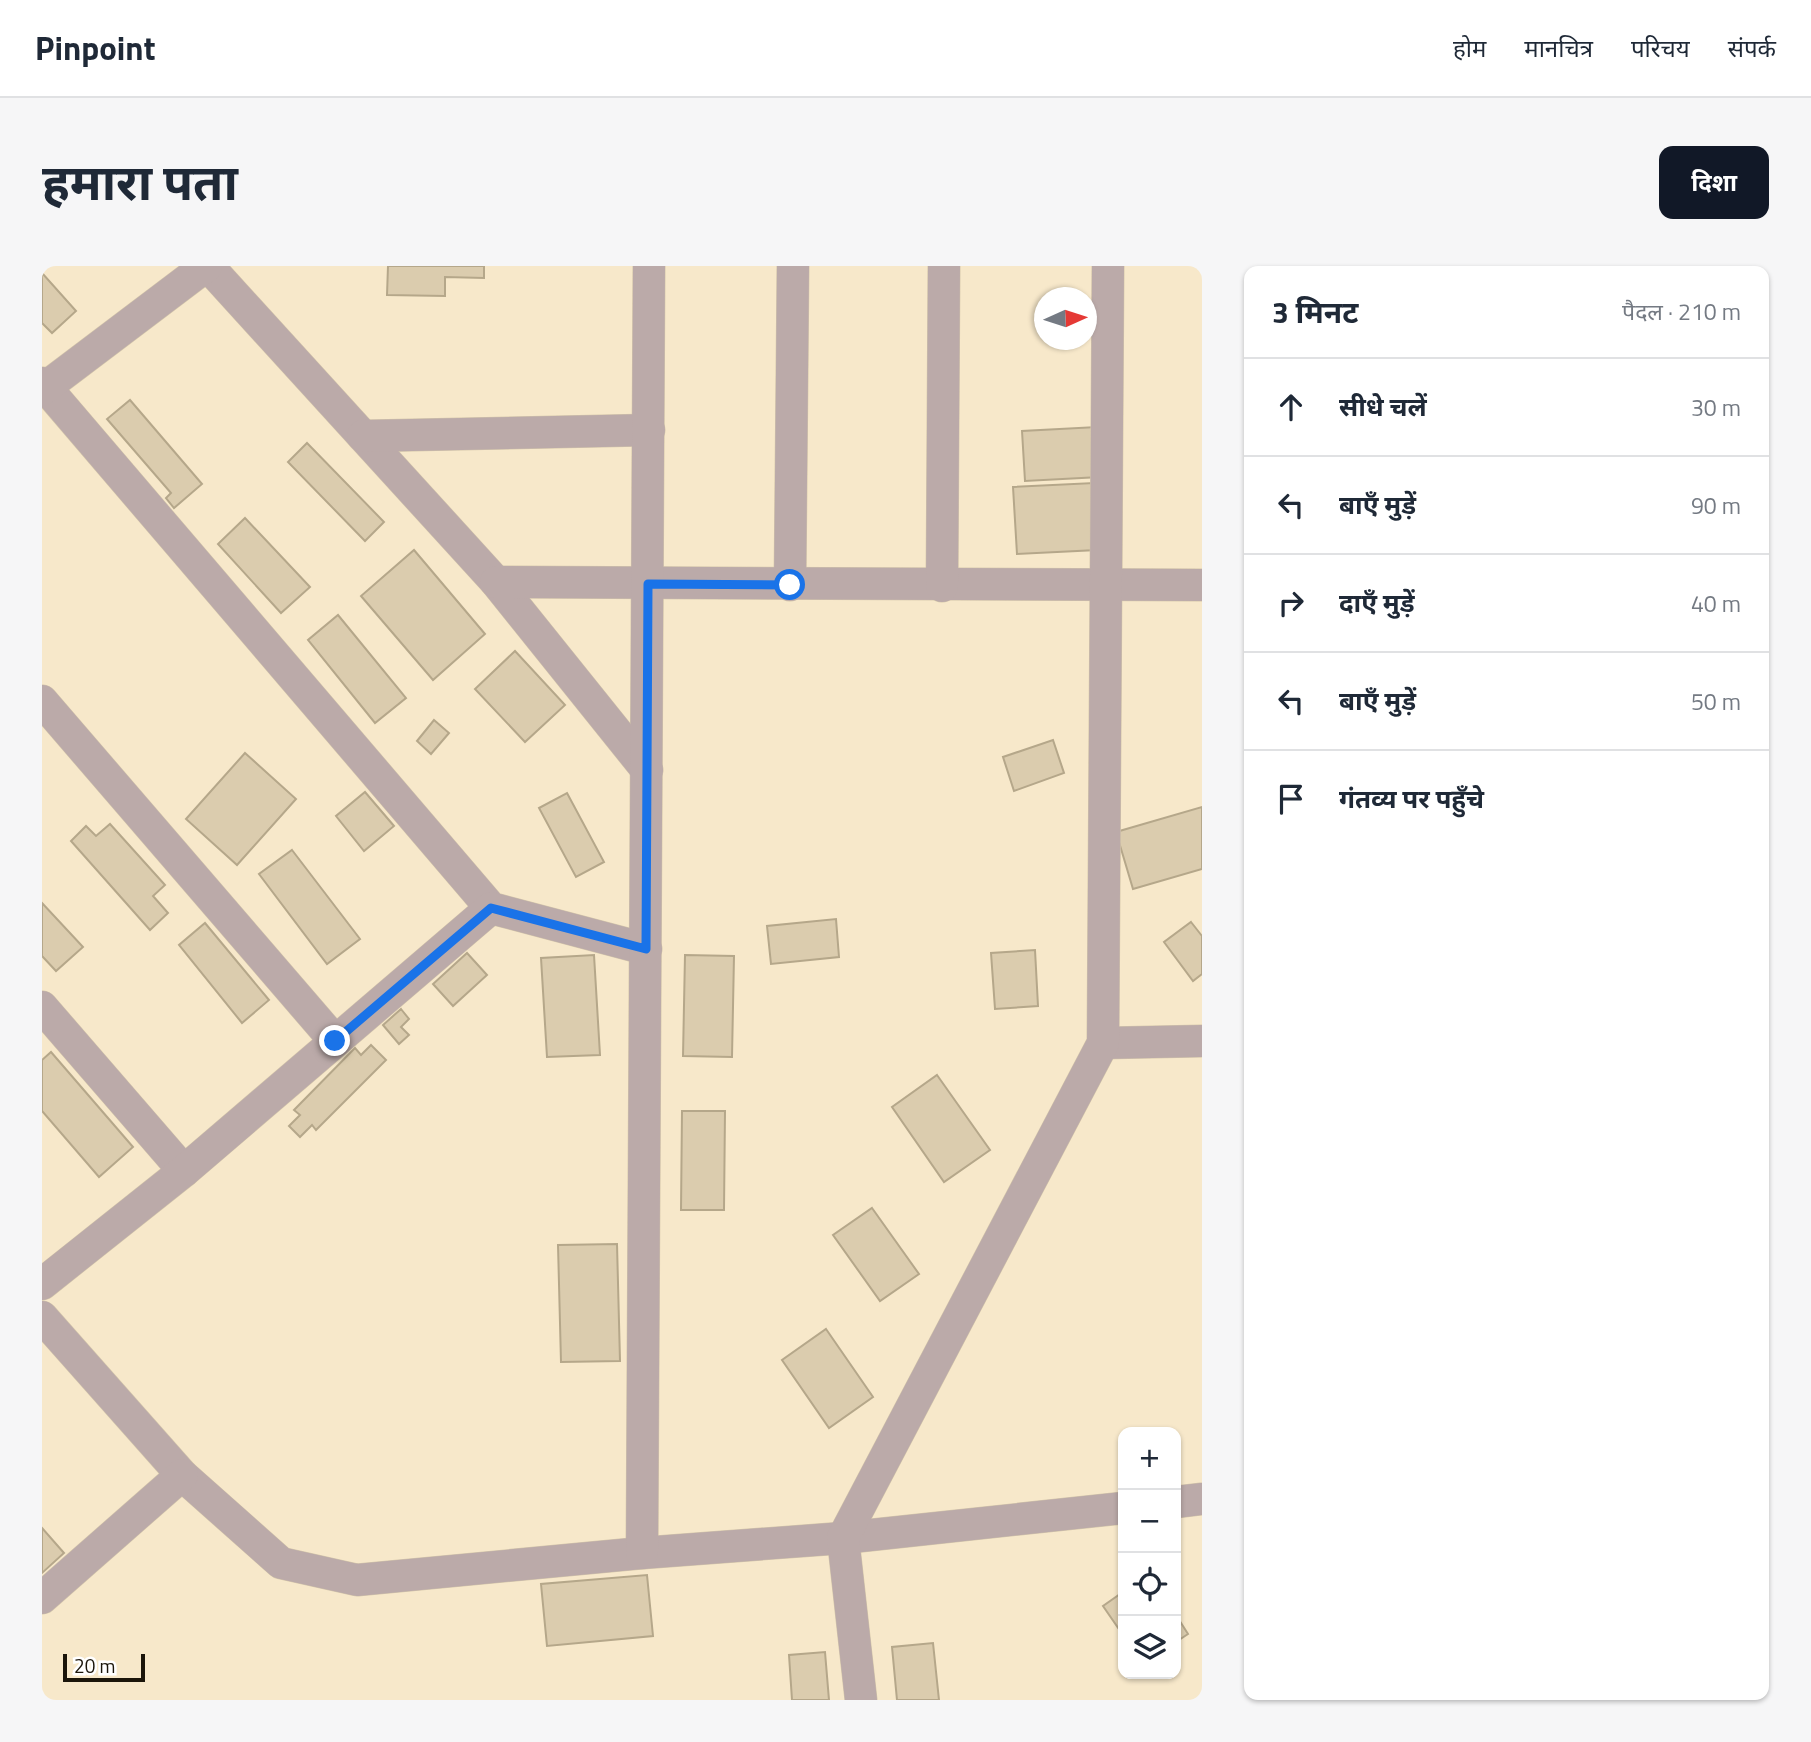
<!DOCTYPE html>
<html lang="hi">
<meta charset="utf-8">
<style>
:root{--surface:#fff;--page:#f6f6f7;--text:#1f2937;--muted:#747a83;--line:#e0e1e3;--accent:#111827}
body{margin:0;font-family:"Titillium Web","Noto Sans Devanagari",sans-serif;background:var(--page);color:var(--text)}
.controls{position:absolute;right:21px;bottom:21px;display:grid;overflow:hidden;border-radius:14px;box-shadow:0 2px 5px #0004}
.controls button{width:63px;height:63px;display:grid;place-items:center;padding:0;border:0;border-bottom:2px solid var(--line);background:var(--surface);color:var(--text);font:35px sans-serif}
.compass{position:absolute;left:992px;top:21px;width:63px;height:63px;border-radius:50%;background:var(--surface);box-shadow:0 2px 5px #0004;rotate:87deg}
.scale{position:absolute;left:21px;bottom:18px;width:82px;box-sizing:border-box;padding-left:7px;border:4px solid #1b150a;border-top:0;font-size:19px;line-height:24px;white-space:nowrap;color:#1b150a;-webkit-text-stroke:5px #fff;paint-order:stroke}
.stop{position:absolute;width:21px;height:21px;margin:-16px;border:5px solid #1a73e8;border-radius:50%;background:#fff}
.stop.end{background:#1a73e8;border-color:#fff;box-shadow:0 2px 7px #0008}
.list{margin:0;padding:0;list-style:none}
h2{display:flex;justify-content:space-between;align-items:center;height:91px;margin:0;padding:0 28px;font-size:30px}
h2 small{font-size:23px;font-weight:400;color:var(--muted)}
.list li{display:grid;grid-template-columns:46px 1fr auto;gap:21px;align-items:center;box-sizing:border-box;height:98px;padding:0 28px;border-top:2px solid var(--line)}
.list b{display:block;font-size:26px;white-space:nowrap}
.list em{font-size:23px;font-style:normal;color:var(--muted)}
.icon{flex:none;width:38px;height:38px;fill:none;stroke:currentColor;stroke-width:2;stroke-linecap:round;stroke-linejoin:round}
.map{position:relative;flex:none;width:1160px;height:1434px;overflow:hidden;border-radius:14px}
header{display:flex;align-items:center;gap:42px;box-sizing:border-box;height:98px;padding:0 35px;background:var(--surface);border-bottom:2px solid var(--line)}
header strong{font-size:33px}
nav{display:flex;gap:38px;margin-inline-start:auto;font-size:24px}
.intro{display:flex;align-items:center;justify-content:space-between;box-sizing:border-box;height:168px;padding:0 42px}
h1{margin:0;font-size:49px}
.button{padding:18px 32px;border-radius:14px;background:var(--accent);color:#fff;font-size:24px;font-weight:700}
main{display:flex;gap:42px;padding:0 42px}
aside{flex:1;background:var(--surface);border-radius:14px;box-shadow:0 2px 5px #0004}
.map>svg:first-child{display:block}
.building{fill:#dbccae;stroke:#b5a78a;stroke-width:2}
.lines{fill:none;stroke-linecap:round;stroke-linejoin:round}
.street-casing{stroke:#d4c6ab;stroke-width:33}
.street{stroke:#bbaaa9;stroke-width:32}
.route{stroke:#1a73e8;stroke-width:9}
</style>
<header>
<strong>Pinpoint</strong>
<nav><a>होम</a><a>मानचित्र</a><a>परिचय</a><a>संपर्क</a></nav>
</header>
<div class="intro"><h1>हमारा पता</h1><a class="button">दिशा</a></div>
<main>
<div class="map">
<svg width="1160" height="1434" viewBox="0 0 1160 1434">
<rect width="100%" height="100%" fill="#f7e8ca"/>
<g class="building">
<polygon points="346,0 442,0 442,12 403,11 403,30 345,29"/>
<polygon points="0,7 34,45 10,67 0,57"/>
<polygon points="88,134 160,218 132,242 124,232 129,227 65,153"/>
<polygon points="1055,161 1058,211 983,215 980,165"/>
<polygon points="265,177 342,256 323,275 246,196"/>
<polygon points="1052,217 1055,284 975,288 971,221"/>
<polygon points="203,252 268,321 239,347 176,278"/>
<polygon points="372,284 443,368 391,414 319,330"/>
<polygon points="296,349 364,432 333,457 266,374"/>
<polygon points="473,385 523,439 483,476 433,423"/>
<polygon points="392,454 407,467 389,488 375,475"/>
<polygon points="1011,474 1022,507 972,525 961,491"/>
<polygon points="203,487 254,533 195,599 144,553"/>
<polygon points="323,526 352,560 322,585 294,550"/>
<polygon points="525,527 562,596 534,611 497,542"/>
<polygon points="1160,541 1160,603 1091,623 1074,566"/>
<polygon points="68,558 123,619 111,630 126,647 108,664 29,575 44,560 54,570"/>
<polygon points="250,584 318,673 285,698 217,608"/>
<polygon points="0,637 41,681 14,705 0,690"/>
<polygon points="794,653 797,691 729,698 725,660"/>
<polygon points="1149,656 1160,670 1160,708 1151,715 1122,676"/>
<polygon points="163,657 227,734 200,757 137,679"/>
<polygon points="993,684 996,740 953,743 949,687"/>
<polygon points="425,687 445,709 411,740 391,718"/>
<polygon points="552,689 558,789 505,791 499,692"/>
<polygon points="643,689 692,690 690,791 641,790"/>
<polygon points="359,743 367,753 359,761 367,769 357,778 341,759"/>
<polygon points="329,779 344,794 274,864 270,859 258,871 247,860 258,849 252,844 313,782 319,789"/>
<polygon points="9,786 91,881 57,911 0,845 0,794"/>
<polygon points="895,809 948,884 902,916 850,841"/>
<polygon points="640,845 683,845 682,944 639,944"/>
<polygon points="830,942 877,1008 838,1035 791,969"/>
<polygon points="575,978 578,1095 519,1096 516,979"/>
<polygon points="784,1063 831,1131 787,1162 740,1094"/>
<polygon points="0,1262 22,1287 0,1307"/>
<polygon points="605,1309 611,1370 505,1380 499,1318"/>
<polygon points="1081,1326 1081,1369 1061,1340"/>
<polygon points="1134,1349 1146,1368 1134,1376"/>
<polygon points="891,1377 897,1434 855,1434 850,1381"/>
<polygon points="783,1386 787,1434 750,1434 747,1389"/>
</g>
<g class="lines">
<g class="street-casing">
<g id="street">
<polyline points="166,0 454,316 605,504"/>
<polyline points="0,117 449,642 604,683"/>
<polyline points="0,124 164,0"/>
<polyline points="321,170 607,164"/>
<polyline points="454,316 1160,319"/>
<polyline points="748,319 751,0"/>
<polyline points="900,320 902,0"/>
<polyline points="0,435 293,775"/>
<polyline points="0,741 142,905"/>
<polyline points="1061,777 1160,775"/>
<polyline points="0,1018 142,905 449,642"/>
<polyline points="0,1051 140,1209 239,1297 315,1314 600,1287 801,1272 1081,1242"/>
<polyline points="1134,1236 1160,1233"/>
<polyline points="600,1287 607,0"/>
<polyline points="0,1332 140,1209"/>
<polyline points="819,1434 801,1272 1061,777 1066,0"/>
</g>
</g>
<use href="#street" class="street"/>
</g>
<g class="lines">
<polyline class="route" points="293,775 449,642 604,683 606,318 748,319"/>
</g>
</svg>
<div class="controls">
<button>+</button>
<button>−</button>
<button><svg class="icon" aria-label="locate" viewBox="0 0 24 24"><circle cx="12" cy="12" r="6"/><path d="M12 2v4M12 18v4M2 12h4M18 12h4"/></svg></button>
<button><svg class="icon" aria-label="layers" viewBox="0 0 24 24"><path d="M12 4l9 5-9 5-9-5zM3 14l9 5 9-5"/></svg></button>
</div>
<svg class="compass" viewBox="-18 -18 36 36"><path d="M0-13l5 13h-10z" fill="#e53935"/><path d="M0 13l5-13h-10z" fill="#747a83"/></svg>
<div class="scale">20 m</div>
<div class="stop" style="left:748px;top:319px"></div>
<div class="stop end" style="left:293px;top:775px"></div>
</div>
<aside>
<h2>3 मिनट<small>पैदल · 210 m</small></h2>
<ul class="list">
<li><svg class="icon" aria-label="ahead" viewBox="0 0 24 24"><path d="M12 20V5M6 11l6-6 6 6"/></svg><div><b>सीधे चलें</b></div><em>30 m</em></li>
<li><svg class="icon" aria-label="left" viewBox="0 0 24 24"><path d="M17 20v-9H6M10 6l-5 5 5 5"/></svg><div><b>बाएँ मुड़ें</b></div><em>90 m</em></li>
<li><svg class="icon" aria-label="right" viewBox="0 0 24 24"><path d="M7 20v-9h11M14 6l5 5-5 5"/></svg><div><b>दाएँ मुड़ें</b></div><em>40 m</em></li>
<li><svg class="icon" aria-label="left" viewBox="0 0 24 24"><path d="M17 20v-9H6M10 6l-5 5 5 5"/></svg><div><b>बाएँ मुड़ें</b></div><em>50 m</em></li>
<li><svg class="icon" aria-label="arrive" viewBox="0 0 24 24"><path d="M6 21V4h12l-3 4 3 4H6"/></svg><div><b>गंतव्य पर पहुँचे</b></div></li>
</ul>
</aside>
</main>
